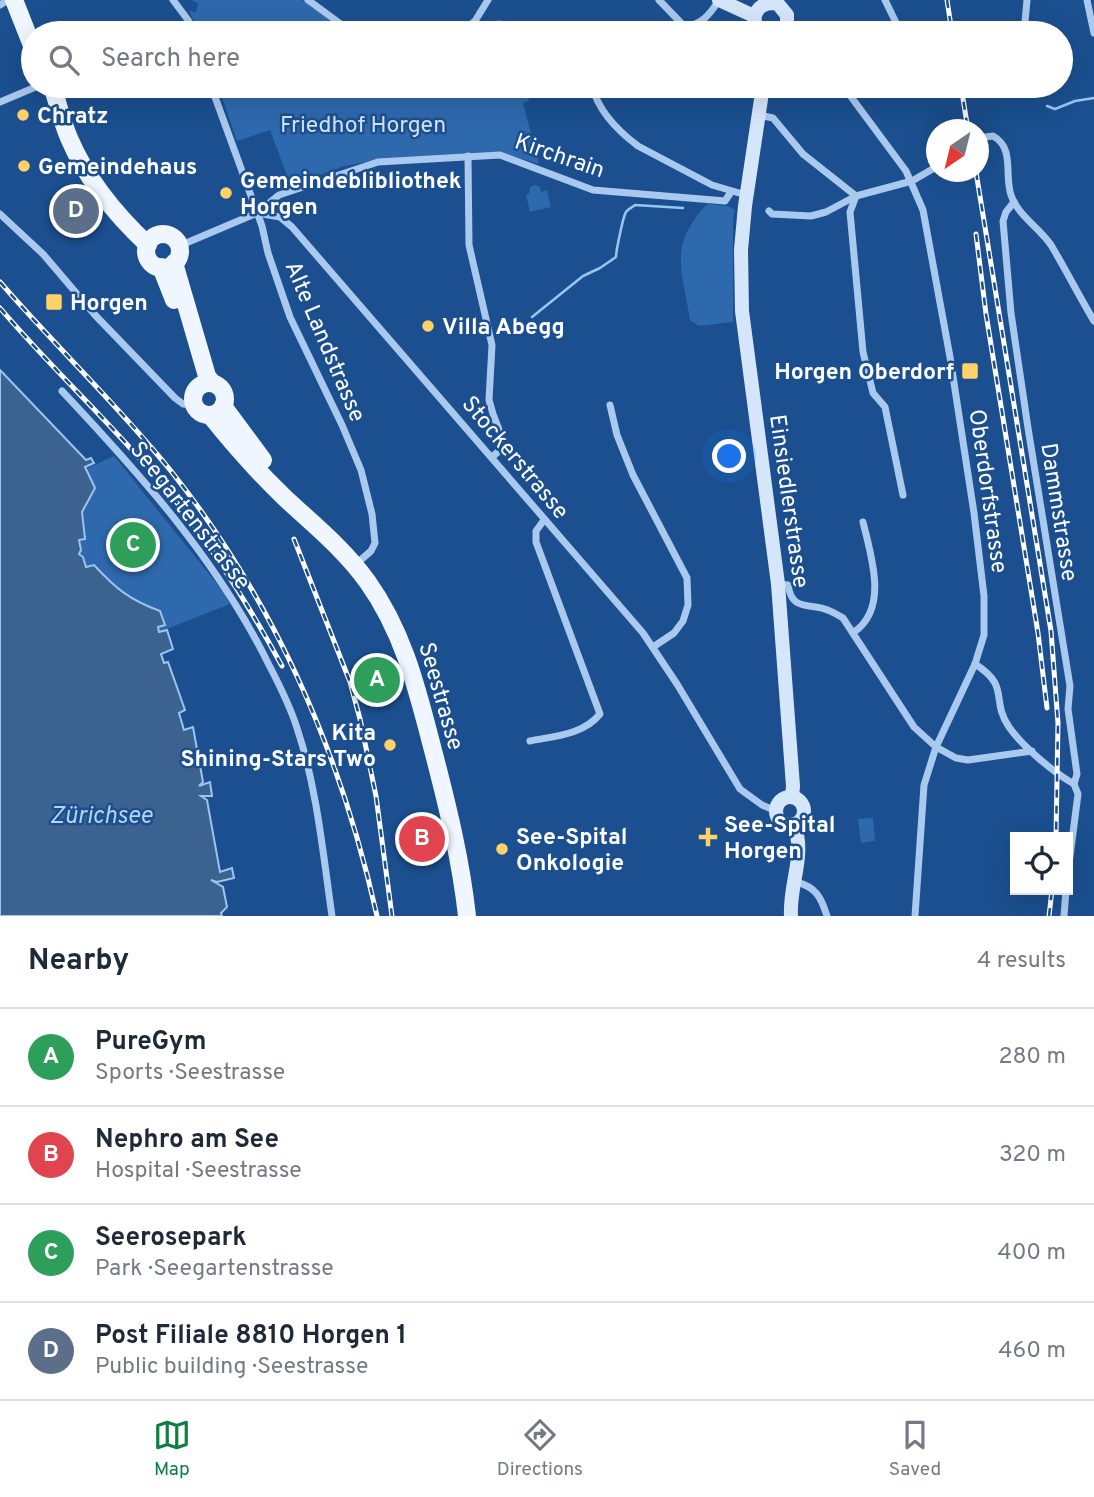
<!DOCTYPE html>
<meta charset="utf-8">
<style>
:root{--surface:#fff;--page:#f2f2f3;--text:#1f2937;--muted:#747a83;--line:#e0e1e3;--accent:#0b8043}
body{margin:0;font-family:Overpass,sans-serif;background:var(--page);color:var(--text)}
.controls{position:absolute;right:21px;bottom:21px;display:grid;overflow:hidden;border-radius:0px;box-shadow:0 7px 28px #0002}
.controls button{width:63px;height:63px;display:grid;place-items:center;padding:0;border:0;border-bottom:2px solid var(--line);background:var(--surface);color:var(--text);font:35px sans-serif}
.compass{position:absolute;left:926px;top:119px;width:63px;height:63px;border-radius:50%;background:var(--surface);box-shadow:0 7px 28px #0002;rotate:215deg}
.you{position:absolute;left:730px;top:457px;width:24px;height:24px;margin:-18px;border:5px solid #fff;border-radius:50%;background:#1a73e8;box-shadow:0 0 0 10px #1a73e833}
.badge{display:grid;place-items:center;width:46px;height:46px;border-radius:50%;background:var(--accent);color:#fff;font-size:23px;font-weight:700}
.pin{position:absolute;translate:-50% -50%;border:4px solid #fff;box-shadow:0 2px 7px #0006}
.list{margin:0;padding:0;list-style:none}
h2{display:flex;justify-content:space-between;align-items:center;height:91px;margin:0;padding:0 28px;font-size:30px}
h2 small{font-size:23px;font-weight:400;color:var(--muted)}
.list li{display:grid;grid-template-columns:46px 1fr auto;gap:21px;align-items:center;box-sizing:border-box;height:98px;padding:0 28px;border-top:2px solid var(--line)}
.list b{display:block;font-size:26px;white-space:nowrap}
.list p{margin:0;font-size:23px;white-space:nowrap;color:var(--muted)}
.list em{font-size:23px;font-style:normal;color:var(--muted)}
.icon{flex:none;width:38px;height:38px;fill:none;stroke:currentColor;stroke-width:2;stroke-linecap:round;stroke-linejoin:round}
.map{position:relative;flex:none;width:1094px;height:916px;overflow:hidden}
.search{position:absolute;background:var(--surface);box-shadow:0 7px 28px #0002;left:21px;right:21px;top:21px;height:77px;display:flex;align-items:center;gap:18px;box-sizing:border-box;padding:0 24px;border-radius:38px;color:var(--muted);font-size:26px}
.sheet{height:483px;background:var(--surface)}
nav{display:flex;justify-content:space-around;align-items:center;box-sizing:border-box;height:98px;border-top:2px solid var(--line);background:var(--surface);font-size:19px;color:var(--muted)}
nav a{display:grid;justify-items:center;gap:4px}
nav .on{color:var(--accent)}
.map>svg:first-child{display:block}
.green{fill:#2e69ad}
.water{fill:#3c6290;stroke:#9cc4f0;stroke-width:2}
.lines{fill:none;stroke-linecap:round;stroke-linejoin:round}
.stream{stroke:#9cc4f0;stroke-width:2.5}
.minor{stroke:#a9c9ee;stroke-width:7}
.secondary{stroke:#d6e6fa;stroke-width:14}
.primary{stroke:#f0f6ff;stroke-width:18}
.rail-casing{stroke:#fff;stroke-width:5}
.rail{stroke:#1b4f8f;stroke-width:2.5;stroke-dasharray:8;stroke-linecap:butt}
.poi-dot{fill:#ffd166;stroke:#1b4f8f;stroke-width:2.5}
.labels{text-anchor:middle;stroke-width:5;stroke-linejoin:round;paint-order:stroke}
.poi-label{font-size:23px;font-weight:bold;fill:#fff;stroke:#1b4f8f;text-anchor:start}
.park-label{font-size:23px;fill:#cfe3fa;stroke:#1b4f8f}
.street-label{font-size:23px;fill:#fff;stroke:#1b4f8f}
.water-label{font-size:24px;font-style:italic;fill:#b5d3f5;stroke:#1b4f8f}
</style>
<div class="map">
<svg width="1094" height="916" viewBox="0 0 1094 916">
<rect width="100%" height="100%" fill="#1b4f8f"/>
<g class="green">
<polygon points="191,0 302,0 347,33 199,33 189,11 196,12 198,3"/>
<polygon points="501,19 505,33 469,33 476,27"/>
<polygon points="218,86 525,86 529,101 523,103 539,164 499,152 385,159 344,166 291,186 270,130 237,141"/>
<polygon points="535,185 540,187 541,192 547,190 551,207 530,212 526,195 529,194 530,187"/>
<path d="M707,204L728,206L735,210L733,220V322L699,326L690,320C682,267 668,247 707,204Z"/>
<path d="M114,456L222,590L230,604L159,632L160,611C131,599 116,589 94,565L86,567L83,557L79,554V540L85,538L82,512L95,488L86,469Z"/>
<polygon points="873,818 875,841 861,843 858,819"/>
</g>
<path class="water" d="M0,370L86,460L91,458L94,463L85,467L95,488L82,512L85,539L79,540L81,550L79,554L83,557L86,567L94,565C116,589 130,600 160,611L165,625L158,627L159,632L167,630L173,649L161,654L164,663L168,662L185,710L179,713L184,730L193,727L203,782L199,786L210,782L212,796H201L207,800L220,872L232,868L234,878L217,882L211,880L223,887L227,907L221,913L222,916H0Z"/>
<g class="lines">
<g class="stream">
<polyline points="1047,106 1055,109 1075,101 1094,98"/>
<path d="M532,317L583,276L600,268L616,257C616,251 623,217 626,212C628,209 633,207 635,205L683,208"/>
</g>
<g class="minor">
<polyline points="173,0 188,20 194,33"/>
<polyline points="308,0 353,33"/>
<path d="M659,0L683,25C700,28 711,13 719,0"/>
<polyline points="885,0 901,33"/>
<polyline points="1087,0 1094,33"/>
<polyline points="0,5 8,0"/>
<polyline points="787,25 802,33"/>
<polyline points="461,33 475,21 488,0"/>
<polyline points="1024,33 1027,0"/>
<polyline points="211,86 262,226 268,253 290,317 342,425 361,470 372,514 375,543 371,551 356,564"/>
<path d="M592,86C598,110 618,131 638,146L712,185L746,195"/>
<polyline points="843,86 906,171 923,210 950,357 974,513 984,596 984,635 975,664 936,747 924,785 915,916"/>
<polyline points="0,102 38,86"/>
<polyline points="759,115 773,118 803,154 856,196 850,212 863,352 873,393 885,407 903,495"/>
<path d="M978,138L993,136C1015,148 1004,174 1011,195C1018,216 1039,227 1051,245C1066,270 1079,296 1094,321"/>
<polyline points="468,156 469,245 492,345 489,400 493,414 503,440 499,451 492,457"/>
<polyline points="1014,202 1006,212 1003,221 1011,313 1028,428 1070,686 1068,709 1077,774 1074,784 1078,794 1068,872"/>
<polyline points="769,211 772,214 811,216 826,212 856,196 912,181 936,167"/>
<polyline points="257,213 279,195 378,162 500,155 593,190 725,201 731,192"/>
<polyline points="0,214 43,254 95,315 175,398 183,404 194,405"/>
<polyline points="179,246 257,213 280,217 292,227 643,633 677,684 740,789 762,805 776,811"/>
<path d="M62,391C141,475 218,561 269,665C280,686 290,706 297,728C317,788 323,854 332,916"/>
<polyline points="610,405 617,435 633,475 687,578 688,605 683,621 674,633 653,647"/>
<path d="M778,584L788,585C791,604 799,605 816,607C826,608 835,613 843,618L914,727L936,747L956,758L968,760L1032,751"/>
<path d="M854,632C889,608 871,556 863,522"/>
<path d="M975,664C1011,687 990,699 1009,727C1023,747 1053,772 1074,784"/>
<path d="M530,741C555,736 583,735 600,714L536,542V531L544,520"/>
<path d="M796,882C816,887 821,897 827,916"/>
<polyline points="1064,916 1066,890"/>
</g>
<g class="secondary">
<polyline points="719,0 754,16"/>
<path d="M761,33C747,18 758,0 778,4L787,15V25L781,33"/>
<polyline points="763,86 745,206 741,250 742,311 778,584 793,786 792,797"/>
<circle cx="790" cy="811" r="14"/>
<path d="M791,916C789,884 806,856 794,824"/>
</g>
<g class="primary">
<polyline points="14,0 33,48"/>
<path d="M52,86C58,103 62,122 69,138C86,178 117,216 148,245"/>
<circle cx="163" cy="251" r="17"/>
<polyline points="174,263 207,376 212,383"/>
<polyline points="161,267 174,300"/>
<circle cx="209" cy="399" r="16"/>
<polyline points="223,406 263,460"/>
<path d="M210,415C233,444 258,472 285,498C314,525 344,549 367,581C405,634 418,693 434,754C448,808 461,861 467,916"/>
</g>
<g class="rail-casing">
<g id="rail">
<polyline points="947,0 952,33"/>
<polyline points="961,86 968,130"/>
<polyline points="976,172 1051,631 1058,723 1056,837"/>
<polyline points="976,234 986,314 1038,633 1047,708"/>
<path d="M0,282C55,346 118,405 171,471C274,601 341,754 377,916"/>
<path d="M0,308C52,369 111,423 162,484C209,541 247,602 282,666"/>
<polyline points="294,539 350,682 360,719 376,796 392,916"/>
<polyline points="1049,916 1052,890"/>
</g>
</g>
<use href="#rail" class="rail"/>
</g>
<g class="poi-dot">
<circle cx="23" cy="115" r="7"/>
<circle cx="24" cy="166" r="7"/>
<circle cx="226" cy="193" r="7"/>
<rect x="45" y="293" width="18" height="18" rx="3.5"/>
<circle cx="428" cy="326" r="7"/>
<rect x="961" y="362" width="18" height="18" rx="3.5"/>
<circle cx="390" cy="745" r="7"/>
<path d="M704.5 826.5h7v7h7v7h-7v7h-7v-7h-7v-7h7z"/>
<circle cx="502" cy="849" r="7"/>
</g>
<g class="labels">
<g class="poi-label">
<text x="37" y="123">Chratz</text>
<text x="38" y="174">Gemeindehaus</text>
<text x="240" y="188">Gemeindeblibliothek<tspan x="240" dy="26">Horgen</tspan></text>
<text x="70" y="310">Horgen</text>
<text x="442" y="334">Villa Abegg</text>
<text x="954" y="379" text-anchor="end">Horgen Oberdorf</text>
<text x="376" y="740" text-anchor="end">Kita<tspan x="376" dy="26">Shining-Stars Two</tspan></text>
<text x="724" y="832">See-Spital<tspan x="724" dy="26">Horgen</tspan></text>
<text x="516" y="844">See-Spital<tspan x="516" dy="26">Onkologie</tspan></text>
</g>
<g class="park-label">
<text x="363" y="132">Friedhof Horgen</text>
</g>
<g class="street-label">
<text transform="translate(560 155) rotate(19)" y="8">Kirchrain</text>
<text transform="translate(326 341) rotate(67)" y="8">Alte Landstrasse</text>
<text transform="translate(516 457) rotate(50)" y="8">Stockerstrasse</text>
<text transform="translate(989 491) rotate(82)" y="8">Oberdorfstrasse</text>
<text transform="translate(790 501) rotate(82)" y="8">Einsiedlerstrasse</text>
<text transform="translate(1060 512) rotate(81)" y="8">Dammstrasse</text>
<text transform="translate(191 515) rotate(52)" y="8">Seegartenstrasse</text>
<text transform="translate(442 696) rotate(74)" y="8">Seestrasse</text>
</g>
<g class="water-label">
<text x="101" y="823">Zürichsee</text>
</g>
</g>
</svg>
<div class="controls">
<button><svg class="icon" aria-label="locate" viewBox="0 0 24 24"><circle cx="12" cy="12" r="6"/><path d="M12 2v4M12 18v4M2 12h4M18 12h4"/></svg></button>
</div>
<svg class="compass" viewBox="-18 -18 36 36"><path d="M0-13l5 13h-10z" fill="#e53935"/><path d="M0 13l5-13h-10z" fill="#747a83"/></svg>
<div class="you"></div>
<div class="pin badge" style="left:377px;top:680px;background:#2e9e5b">A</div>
<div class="pin badge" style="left:422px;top:839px;background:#e0444e">B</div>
<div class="pin badge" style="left:133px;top:545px;background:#2e9e5b">C</div>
<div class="pin badge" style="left:76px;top:211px;background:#5c6f8a">D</div>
<div class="search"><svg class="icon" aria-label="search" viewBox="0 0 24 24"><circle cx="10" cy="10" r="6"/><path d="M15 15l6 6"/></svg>Search here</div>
</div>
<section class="sheet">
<h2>Nearby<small>4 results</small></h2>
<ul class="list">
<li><span class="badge" style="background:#2e9e5b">A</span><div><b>PureGym</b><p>Sports · Seestrasse</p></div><em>280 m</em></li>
<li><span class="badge" style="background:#e0444e">B</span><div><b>Nephro am See</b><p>Hospital · Seestrasse</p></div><em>320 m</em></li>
<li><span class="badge" style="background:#2e9e5b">C</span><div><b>Seerosepark</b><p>Park · Seegartenstrasse</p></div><em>400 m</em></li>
<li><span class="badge" style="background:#5c6f8a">D</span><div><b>Post Filiale 8810 Horgen 1</b><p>Public building · Seestrasse</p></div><em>460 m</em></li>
</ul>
</section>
<nav>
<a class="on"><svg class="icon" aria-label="map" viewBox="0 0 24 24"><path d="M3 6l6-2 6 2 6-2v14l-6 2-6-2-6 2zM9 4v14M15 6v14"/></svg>Map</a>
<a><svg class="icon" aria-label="directions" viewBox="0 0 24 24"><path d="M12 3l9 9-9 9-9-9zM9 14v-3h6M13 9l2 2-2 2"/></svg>Directions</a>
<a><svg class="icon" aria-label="saved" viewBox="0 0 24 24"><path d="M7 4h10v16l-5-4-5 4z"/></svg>Saved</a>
</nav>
